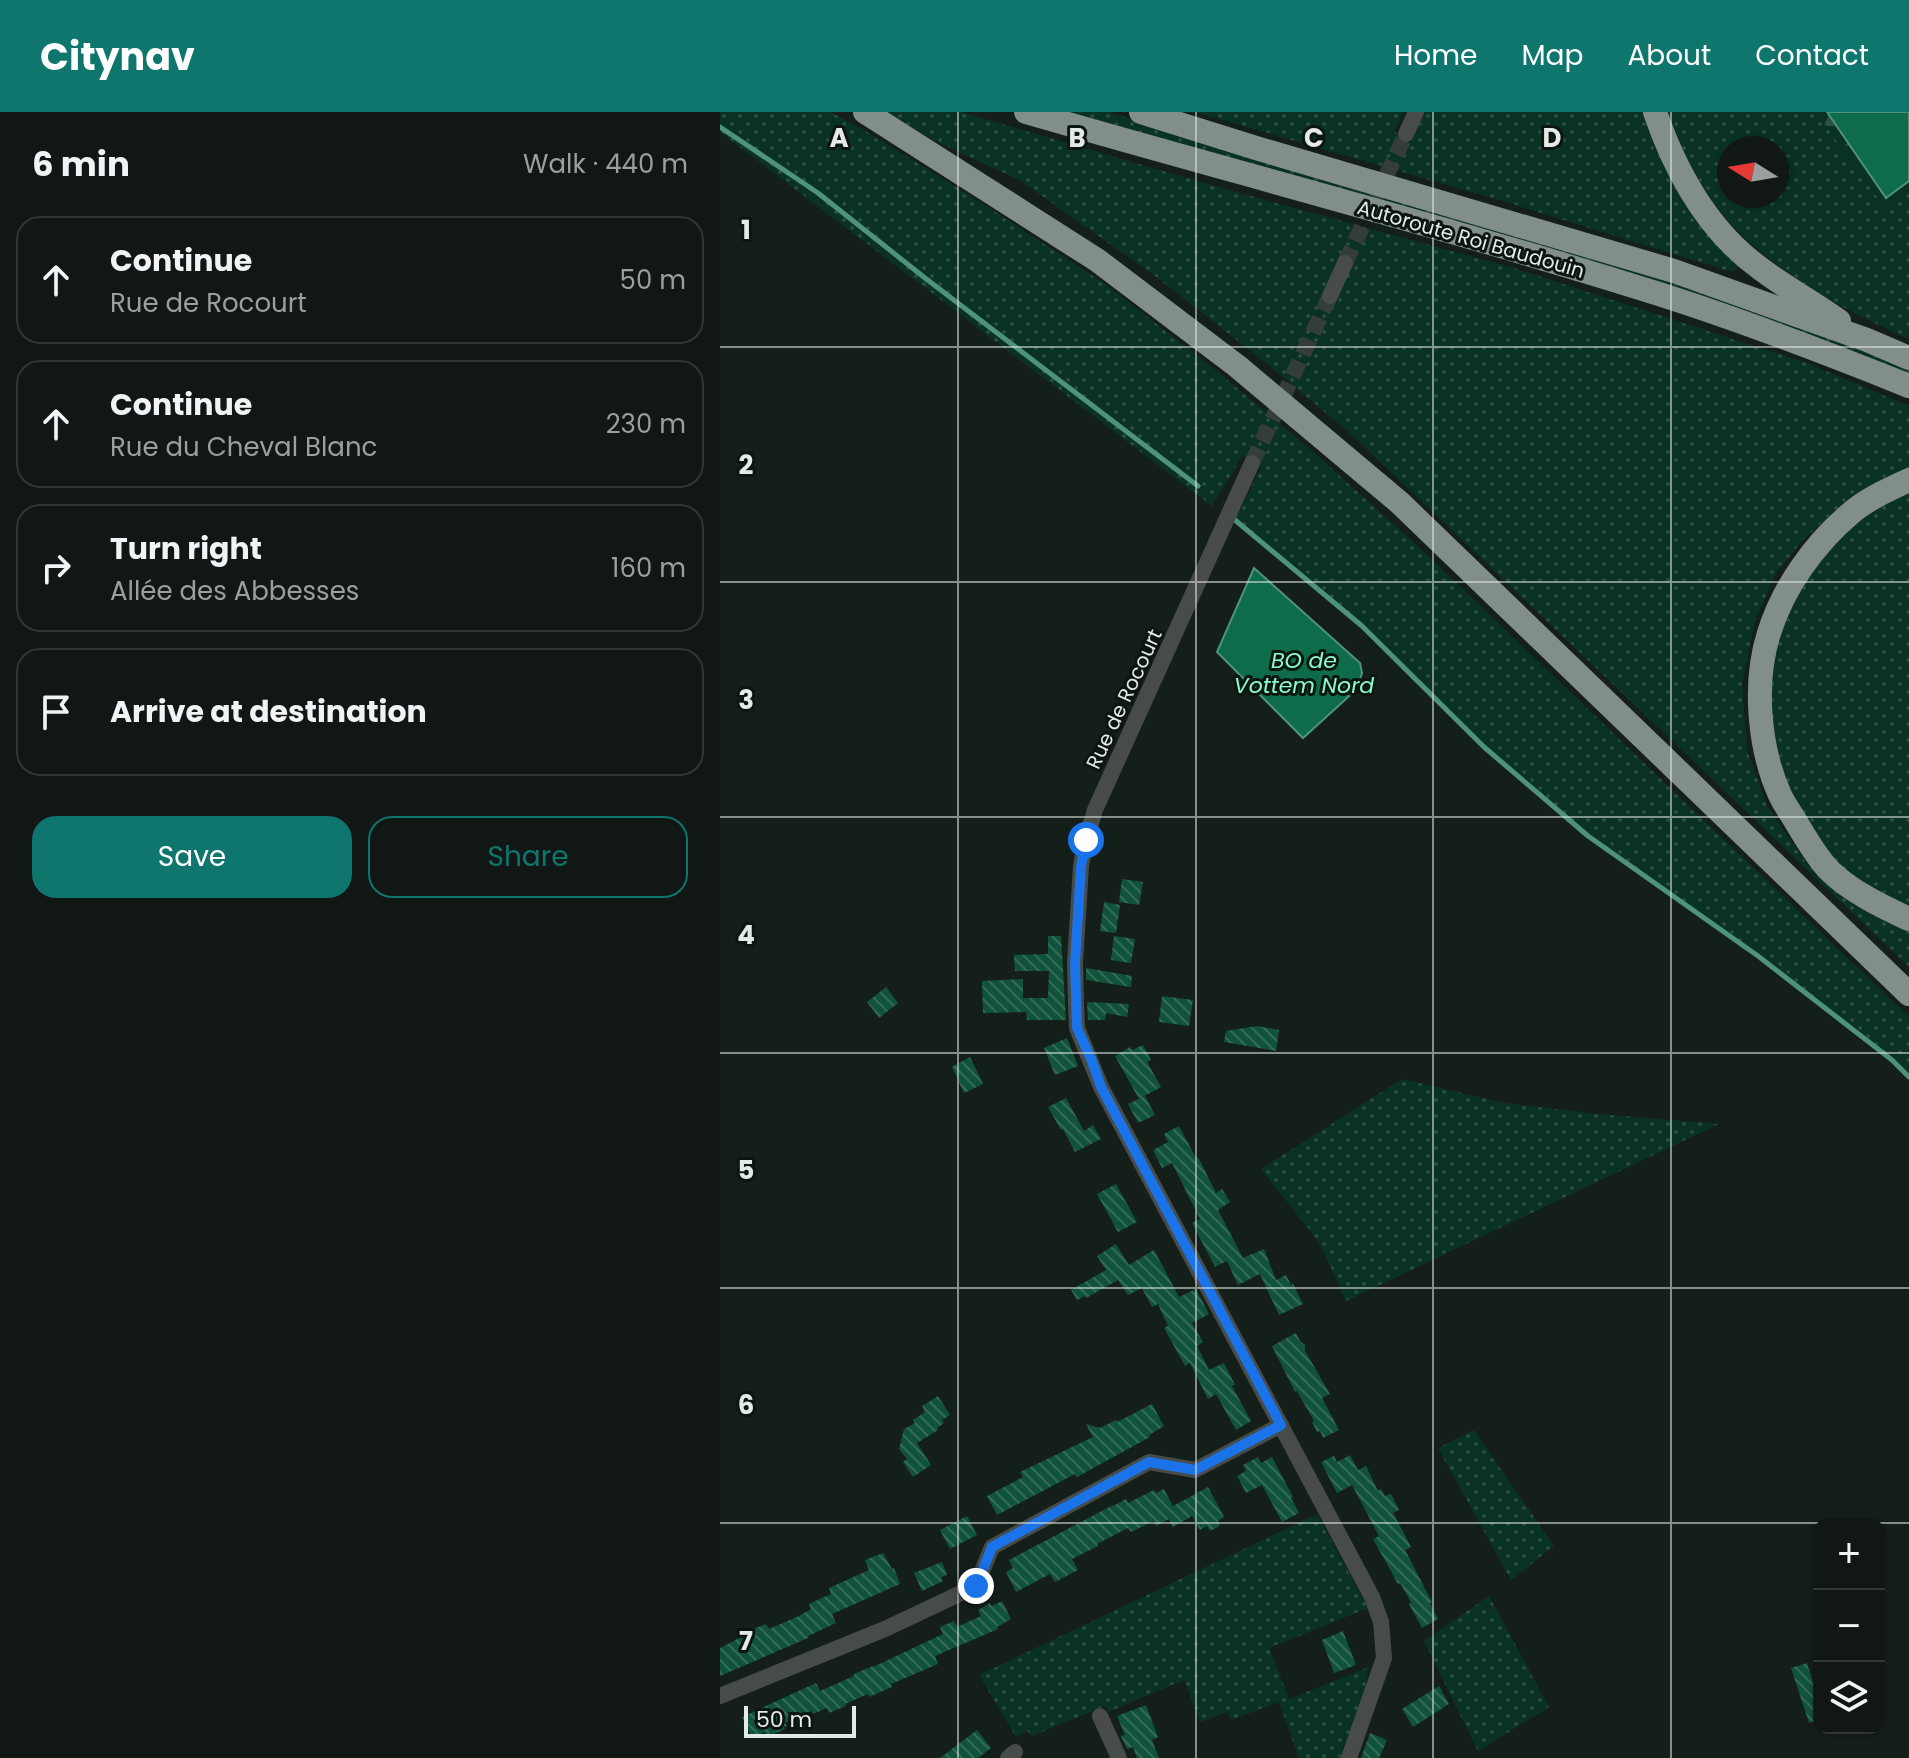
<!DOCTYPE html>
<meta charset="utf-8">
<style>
:root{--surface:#101714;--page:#1e2422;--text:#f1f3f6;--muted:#9c9fa0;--line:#303634;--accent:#0f766e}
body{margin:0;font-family:Poppins,sans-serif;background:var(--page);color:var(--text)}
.controls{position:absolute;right:24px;bottom:24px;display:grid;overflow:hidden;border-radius:16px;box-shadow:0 2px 6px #0004}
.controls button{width:72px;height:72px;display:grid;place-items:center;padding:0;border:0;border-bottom:2px solid var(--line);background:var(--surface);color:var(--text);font:40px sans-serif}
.compass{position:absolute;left:997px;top:24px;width:72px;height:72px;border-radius:50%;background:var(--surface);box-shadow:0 2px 6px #0004;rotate:281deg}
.scale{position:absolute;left:24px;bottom:20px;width:112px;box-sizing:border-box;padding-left:8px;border:4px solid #e4eae7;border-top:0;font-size:22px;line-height:28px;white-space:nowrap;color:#e4eae7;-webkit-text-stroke:6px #0c1511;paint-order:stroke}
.stop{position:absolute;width:24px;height:24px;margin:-18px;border:6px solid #1a73e8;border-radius:50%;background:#fff}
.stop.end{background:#1a73e8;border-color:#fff;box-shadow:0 2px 8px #0008}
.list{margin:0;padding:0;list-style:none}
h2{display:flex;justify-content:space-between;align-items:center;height:104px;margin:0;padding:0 32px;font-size:34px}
h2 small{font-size:26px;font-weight:400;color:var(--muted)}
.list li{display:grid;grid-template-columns:52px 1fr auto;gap:24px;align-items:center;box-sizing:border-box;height:128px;margin:0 16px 16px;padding:0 16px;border:2px solid var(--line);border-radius:24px}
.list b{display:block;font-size:30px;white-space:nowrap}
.list p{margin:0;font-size:26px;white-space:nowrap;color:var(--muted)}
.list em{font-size:26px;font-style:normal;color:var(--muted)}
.actions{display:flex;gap:16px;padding:24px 32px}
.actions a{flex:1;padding:18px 0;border:2px solid var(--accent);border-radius:24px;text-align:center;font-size:28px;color:var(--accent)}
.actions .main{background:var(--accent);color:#fff}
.icon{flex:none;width:44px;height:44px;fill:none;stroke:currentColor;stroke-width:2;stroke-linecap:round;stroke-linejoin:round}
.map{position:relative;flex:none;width:1189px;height:1646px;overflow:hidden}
header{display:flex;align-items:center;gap:48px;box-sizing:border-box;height:112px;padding:0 40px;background:var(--accent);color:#fff}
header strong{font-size:38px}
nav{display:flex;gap:44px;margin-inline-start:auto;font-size:28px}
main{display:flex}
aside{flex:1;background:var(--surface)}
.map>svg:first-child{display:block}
.grass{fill:url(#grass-dots);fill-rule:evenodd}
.forest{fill:url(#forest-firs)}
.water{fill:#0e6c4b;stroke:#4e927a;stroke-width:2}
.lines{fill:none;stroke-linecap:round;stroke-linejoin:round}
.stream{stroke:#4e927a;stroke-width:5}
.building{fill:url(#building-back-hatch)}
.minor-tunnel{stroke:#343d39;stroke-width:16;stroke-dasharray:16 8;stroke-linecap:butt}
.minor{stroke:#474c49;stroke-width:16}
.highway{stroke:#828f88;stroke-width:24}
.route{stroke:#1a73e8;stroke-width:10}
.grid{fill:none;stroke:#e4eae7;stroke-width:2;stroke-opacity:0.55}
.labels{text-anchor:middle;stroke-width:6;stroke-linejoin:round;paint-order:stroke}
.street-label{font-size:20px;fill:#e4eae7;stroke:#0c1511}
.water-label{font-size:22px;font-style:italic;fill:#89fbc8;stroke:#0c1511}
.grid-label{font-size:26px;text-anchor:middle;font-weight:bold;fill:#e4eae7;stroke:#0c1511;stroke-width:6;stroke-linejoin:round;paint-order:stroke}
</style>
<header>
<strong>Citynav</strong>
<nav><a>Home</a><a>Map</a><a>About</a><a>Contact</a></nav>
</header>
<main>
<aside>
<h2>6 min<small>Walk · 440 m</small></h2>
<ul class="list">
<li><svg class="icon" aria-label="ahead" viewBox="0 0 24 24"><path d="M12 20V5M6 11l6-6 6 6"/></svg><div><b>Continue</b><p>Rue de Rocourt</p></div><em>50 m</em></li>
<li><svg class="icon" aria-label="ahead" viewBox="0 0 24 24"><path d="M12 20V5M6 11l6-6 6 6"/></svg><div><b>Continue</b><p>Rue du Cheval Blanc</p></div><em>230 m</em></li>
<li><svg class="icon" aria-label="right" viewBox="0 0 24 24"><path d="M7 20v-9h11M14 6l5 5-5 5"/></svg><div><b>Turn right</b><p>Allée des Abbesses</p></div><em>160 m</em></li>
<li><svg class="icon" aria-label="arrive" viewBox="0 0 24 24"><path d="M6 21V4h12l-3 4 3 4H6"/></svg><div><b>Arrive at destination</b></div></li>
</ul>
<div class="actions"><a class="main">Save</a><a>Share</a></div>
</aside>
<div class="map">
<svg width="1189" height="1646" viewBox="0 0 1189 1646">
<defs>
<pattern id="grass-dots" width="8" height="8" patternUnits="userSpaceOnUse" patternTransform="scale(2)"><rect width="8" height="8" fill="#0a3222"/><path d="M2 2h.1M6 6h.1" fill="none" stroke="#2e5042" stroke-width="1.8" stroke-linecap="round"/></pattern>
<pattern id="forest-firs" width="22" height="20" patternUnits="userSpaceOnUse" patternTransform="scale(2)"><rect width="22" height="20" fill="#0a3222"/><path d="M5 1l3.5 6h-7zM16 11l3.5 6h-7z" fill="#2e5042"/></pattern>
<pattern id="building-back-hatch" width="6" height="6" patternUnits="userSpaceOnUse" patternTransform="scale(2)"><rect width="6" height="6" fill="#10533a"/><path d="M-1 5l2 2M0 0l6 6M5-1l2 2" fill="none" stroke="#336c56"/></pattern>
</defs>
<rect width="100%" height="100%" fill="#151f1a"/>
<g class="grass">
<polygon points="0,0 110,0 144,18 254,86 381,169 487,251 590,337 701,437 1189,905 1189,965 1172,948 1038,844 868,724 764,635 642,514 515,408 541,356 523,343 492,394 0,20"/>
<polygon points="166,0 241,0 484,71 797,157 1087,251 1189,294 1189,356 1131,384 1083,428 1056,461 1035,508 1022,572 1027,638 1047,694 1086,751 1122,784 1156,805 1189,817 1189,855 631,322 546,251 439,167 301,69 217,30"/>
<polygon points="338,0 388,0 533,45 951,167 1189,256 1189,266"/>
<polygon points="475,0 683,0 674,20 693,26 705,0 930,0 1017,148 1018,156 1012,160 779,88"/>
<path d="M948,0H1096L1164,94L1189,77V227C1079,178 985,121 948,0ZM1009,36H1057V84H1009Z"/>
<polygon points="1189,378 1189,795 1160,782 1132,765 1108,742 1068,688 1044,598 1065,495 1123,418"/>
<polygon points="682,967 784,991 879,1002 999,1012 626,1189 599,1130 541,1057"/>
<polygon points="754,1318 834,1434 791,1468 718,1336"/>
<polygon points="597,1402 648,1496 549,1536 569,1587 649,1555 644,1583 620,1646 579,1646 559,1590 511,1608 507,1600 480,1610 464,1568 388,1600 385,1594 312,1624 307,1619 296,1625 259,1563"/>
<polygon points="769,1484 829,1595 758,1639 704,1529"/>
</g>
<polygon class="forest" points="1096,0 1189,0 1189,77 1164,94"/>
<g class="water">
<polygon points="1107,0 1189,0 1189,69 1166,86"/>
<polygon points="534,456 640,551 642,561 637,577 583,626 497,540"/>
</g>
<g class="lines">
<g class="stream">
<polyline points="0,15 98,81 205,166 478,374"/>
<polyline points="515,408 642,514 764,635 868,724 1038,844 1172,948 1189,965"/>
</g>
</g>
<g class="building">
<polygon points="402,767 423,770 419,793 399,790"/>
<polygon points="384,790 400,793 396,821 380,819"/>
<polygon points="328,824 341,824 346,908 307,908 306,900 263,901 262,869 303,867 303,886 328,886 329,859 295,859 294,843 328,842"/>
<polygon points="394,824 415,827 411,851 391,848"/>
<polygon points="366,856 412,864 411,875 366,868"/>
<polygon points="166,875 178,891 159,906 147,890"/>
<polygon points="442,884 473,888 469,914 439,910"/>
<polygon points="367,890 409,892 407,905 386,901 385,908 368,908"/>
<polygon points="537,914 559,918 556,939 504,930 506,919"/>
<polygon points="347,926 358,954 335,963 324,936"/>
<polygon points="423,933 431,948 427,950 441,975 419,987 395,944 410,935 412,938"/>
<polygon points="250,945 263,972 244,981 232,955"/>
<polygon points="425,984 435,1003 418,1011 408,992"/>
<polygon points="346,986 364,1019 373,1013 381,1027 355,1040 343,1017 341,1018 328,995"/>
<polygon points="459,1014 476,1046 478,1045 496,1081 502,1077 510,1090 498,1098 523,1146 544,1137 556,1168 566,1163 571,1173 573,1172 583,1192 559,1203 540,1162 518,1173 507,1149 495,1155 472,1111 480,1107 452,1051 442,1056 433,1038 448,1030 444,1022"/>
<polygon points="396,1072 417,1110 398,1120 377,1082"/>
<polygon points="396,1132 409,1153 434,1138 459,1185 476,1177 489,1202 472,1211 483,1230 477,1234 489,1258 504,1251 515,1273 512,1274 531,1309 516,1318 496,1282 488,1287 470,1251 465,1254 444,1216 448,1214 438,1192 432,1195 422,1176 408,1183 398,1168 366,1186 365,1184 357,1188 351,1178 386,1158 377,1144"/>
<polygon points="576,1221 580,1229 585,1233 585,1239 610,1282 602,1286 619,1318 603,1326 600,1319 597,1320 592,1310 594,1309 577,1279 575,1280 552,1234"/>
<polygon points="218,1284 230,1303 222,1308 224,1311 217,1316 218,1318 197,1331 211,1353 193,1365 183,1350 187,1347 179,1337 184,1317 195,1311 193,1308 205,1300 202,1294"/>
<polygon points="432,1292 444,1314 429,1323 430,1325 357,1365 355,1362 277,1403 267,1384 303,1365 300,1360 373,1325 366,1312 380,1316 396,1308 397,1310"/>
<polygon points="630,1343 638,1358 646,1354 658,1379 661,1377 665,1384 671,1382 679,1398 673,1401 691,1435 685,1438 712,1490 710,1491 718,1507 702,1516 689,1492 691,1490 680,1471 678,1472 653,1427 659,1424 632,1373 617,1381 601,1350 614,1344 617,1350"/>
<polygon points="538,1345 541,1351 552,1345 573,1385 571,1386 579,1401 562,1410 542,1373 526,1381 517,1364 526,1359 523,1353"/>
<polygon points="488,1375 504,1405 498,1409 500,1414 490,1419 487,1414 480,1418 472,1404 453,1415 449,1407 436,1414 433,1409 411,1420 408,1416 377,1432 378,1434 352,1447 358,1458 335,1470 330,1462 296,1480 286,1460 293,1456 289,1448 393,1393 393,1394 406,1387 408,1391 434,1378 436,1381 444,1377 453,1394"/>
<polygon points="247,1404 257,1423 230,1437 220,1418"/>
<polygon points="163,1441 172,1457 174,1456 180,1472 112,1502 116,1511 88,1524 88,1526 0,1564 0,1536 27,1522 26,1520 46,1512 49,1517 79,1504 91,1497 89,1492 111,1482 109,1476 149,1458 145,1448"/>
<polygon points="222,1450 227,1463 221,1465 223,1469 202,1479 194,1461"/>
<polygon points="282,1489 291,1507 277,1515 278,1517 215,1544 218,1552 171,1572 172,1575 149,1585 148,1582 125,1592 126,1594 109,1601 107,1596 93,1602 91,1599 65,1611 67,1614 64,1615 65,1617 52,1623 51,1621 46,1623 45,1620 32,1626 22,1605 96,1571 100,1579 134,1564 134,1562 153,1554 153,1555 223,1522 220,1515 234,1509 237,1515 261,1504 258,1498 270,1491 272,1494"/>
<polygon points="623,1519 636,1553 614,1561 602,1528"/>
<polygon points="1087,1551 1099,1589 1099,1608 1089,1611 1071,1556"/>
<polygon points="719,1574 729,1592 693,1615 682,1597"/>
<polygon points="426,1593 438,1625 432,1628 439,1646 417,1646 413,1635 407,1637 401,1624 405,1623 397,1604"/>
<polygon points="257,1618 271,1636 258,1646 220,1646"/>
<polygon points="650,1621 667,1628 659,1646 641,1646"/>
</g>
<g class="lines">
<g class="minor-tunnel">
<polyline points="625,151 686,22"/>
<polyline points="532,351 610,184"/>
</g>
<g class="minor">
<polyline points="686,22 696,0"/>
<polyline points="610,184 625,151"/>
<polyline points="532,351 375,698 366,728 361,754 355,851 356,891 357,916 381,975 652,1485 661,1510 664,1546 629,1646"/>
<polyline points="0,1584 165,1517 256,1474 272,1435 429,1350 475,1358 561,1313"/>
<polyline points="380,1604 399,1646"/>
<polyline points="288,1646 295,1640"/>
</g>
<g class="highway">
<polyline points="145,0 377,148 517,254 680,391 1189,882"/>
<path d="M306,0C517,61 730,116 939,182C1024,209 1107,241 1189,274"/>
<polyline points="421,0 536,36 954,159 1147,228 1189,246"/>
<path d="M935,0C956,61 988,119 1041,157C1066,176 1094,191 1119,209"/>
<path d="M1189,368C1170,377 1147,387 1131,401C1094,432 1063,476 1049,521C1033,571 1039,637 1060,683C1064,692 1071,701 1076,710C1085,725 1098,748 1111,760C1132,780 1163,795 1189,807"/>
</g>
</g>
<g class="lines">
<polyline class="route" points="256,1474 272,1435 429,1350 475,1358 561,1313 381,975 372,949 357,916 355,851 361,754 366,728"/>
</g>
<path class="grid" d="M238,0V1646M476,0V1646M713,0V1646M951,0V1646M0,235H1189M0,470H1189M0,705H1189M0,941H1189M0,1176H1189M0,1411H1189"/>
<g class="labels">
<g class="street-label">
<text transform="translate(751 127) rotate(16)" y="7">Autoroute Roi Baudouin</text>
<text transform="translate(404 587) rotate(-65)" y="7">Rue de Rocourt</text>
</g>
<g class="water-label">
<text x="584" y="556">BO de<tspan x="584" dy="25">Vottem Nord</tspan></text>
</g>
</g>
<g class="grid-label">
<text x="119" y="35">A</text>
<text x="357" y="35">B</text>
<text x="594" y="35">C</text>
<text x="832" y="35">D</text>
<text x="26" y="127">1</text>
<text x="26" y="362">2</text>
<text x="26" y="597">3</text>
<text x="26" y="832">4</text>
<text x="26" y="1067">5</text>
<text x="26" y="1302">6</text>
<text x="26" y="1538">7</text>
</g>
</svg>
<div class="controls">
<button>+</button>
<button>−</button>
<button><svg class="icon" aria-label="layers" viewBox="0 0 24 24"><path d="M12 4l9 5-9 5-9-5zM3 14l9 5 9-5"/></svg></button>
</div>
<svg class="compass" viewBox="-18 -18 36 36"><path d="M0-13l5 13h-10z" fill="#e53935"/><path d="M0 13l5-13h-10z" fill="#9c9fa0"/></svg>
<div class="scale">50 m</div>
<div class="stop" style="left:366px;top:728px"></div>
<div class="stop end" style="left:256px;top:1474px"></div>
</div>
</main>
